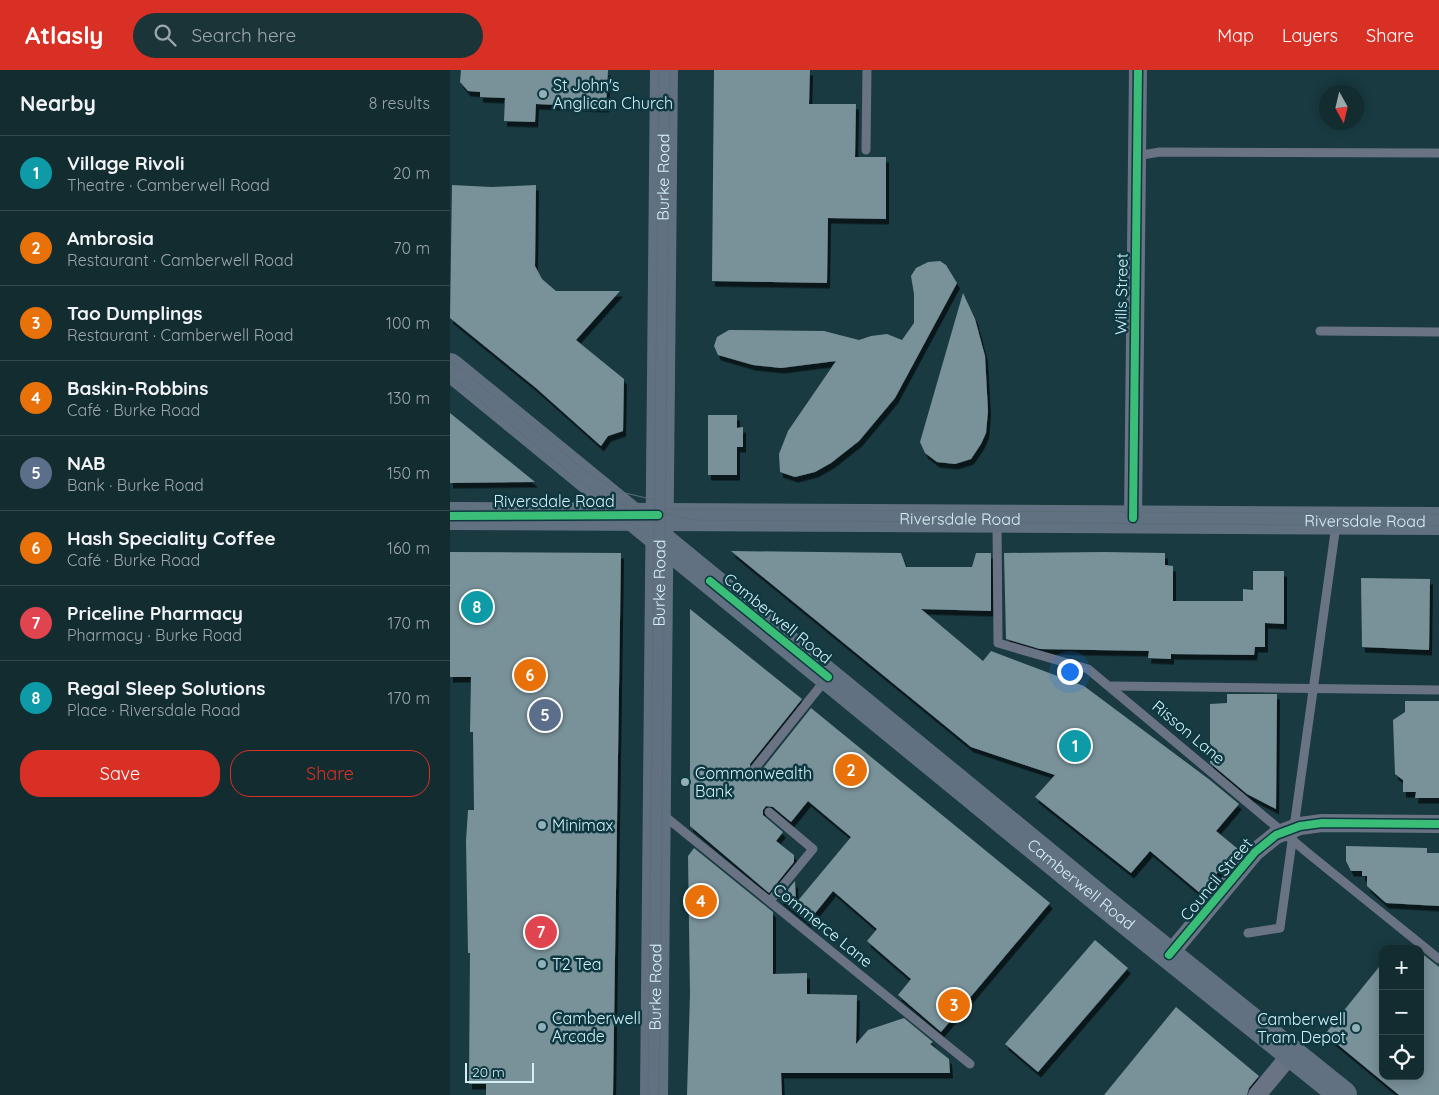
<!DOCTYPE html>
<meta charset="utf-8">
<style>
:root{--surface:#122c30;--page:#1b3438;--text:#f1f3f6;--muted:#9ca7ab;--line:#31484c;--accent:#d93025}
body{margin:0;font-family:Quicksand,sans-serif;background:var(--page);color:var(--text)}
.controls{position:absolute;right:15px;bottom:15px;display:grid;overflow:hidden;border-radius:10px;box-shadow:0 2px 12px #0003}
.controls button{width:45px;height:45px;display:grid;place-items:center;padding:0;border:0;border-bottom:1px solid var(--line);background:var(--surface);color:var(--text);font:25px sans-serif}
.compass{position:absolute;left:869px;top:15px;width:45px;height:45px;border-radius:50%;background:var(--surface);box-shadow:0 2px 12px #0003;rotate:172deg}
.scale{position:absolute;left:15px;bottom:12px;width:69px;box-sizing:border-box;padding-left:5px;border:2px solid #d4f0f7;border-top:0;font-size:14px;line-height:18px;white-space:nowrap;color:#d4f0f7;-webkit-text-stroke:4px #0e3942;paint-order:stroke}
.you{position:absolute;left:619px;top:601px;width:18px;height:18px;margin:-12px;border:4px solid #fff;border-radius:50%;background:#1a73e8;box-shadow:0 0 0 8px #1a73e833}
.badge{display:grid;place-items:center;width:32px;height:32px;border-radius:50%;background:var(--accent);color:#fff;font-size:16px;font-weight:700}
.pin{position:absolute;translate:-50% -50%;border:2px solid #fff;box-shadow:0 1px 5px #0006}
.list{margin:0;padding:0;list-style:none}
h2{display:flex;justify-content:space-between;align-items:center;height:65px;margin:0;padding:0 20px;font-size:21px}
h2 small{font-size:16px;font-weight:400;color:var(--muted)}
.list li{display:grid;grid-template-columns:32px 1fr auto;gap:15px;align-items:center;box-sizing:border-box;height:75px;padding:0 20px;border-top:1px solid var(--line)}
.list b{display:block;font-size:19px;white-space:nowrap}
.list p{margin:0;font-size:16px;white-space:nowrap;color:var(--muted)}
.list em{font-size:16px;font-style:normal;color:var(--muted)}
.actions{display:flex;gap:10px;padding:15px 20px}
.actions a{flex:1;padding:11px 0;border:1px solid var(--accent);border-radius:20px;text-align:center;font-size:18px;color:var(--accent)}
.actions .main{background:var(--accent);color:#fff}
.icon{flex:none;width:28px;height:28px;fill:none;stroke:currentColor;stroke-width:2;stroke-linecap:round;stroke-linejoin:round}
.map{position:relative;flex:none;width:989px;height:1025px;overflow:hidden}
header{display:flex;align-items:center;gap:30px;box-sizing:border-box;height:70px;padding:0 25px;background:var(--accent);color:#fff}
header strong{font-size:24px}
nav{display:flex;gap:28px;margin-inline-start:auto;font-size:18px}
.search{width:350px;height:45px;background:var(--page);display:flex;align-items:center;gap:12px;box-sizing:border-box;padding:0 18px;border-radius:28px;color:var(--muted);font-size:19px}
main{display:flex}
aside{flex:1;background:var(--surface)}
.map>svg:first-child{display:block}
.building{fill:#799199;filter:url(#shadow)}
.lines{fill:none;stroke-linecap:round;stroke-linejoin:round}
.service{stroke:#6a7384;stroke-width:9}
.minor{stroke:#6a7384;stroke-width:18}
.primary{stroke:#627182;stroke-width:28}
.tram{stroke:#5a6e77;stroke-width:1}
.cycleway-casing{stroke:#0e3942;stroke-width:11}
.cycleway{stroke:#3abd76;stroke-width:8}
.poi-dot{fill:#92b0b7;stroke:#0e3942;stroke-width:2}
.labels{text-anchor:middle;stroke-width:5;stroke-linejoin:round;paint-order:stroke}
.poi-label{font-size:16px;fill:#d4f0f7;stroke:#0e3942;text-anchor:start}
.street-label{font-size:16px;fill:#d4f0f7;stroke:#0e3942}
</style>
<header>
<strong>Atlasly</strong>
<div class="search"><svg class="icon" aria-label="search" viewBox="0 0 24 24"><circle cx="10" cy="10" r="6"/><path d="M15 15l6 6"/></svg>Search here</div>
<nav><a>Map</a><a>Layers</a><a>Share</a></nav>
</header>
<main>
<aside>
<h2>Nearby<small>8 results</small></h2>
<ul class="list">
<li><span class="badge" style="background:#0f9aa8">1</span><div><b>Village Rivoli</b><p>Theatre · Camberwell Road</p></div><em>20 m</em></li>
<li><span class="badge" style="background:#e8710a">2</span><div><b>Ambrosia</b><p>Restaurant · Camberwell Road</p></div><em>70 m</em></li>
<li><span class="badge" style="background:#e8710a">3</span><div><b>Tao Dumplings</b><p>Restaurant · Camberwell Road</p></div><em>100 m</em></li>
<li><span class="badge" style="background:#e8710a">4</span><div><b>Baskin-Robbins</b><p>Café · Burke Road</p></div><em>130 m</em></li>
<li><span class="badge" style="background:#5c6f8a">5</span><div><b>NAB</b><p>Bank · Burke Road</p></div><em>150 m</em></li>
<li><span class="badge" style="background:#e8710a">6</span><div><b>Hash Speciality Coffee</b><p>Café · Burke Road</p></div><em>160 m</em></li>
<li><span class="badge" style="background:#e0444e">7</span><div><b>Priceline Pharmacy</b><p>Pharmacy · Burke Road</p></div><em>170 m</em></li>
<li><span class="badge" style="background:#0f9aa8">8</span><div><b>Regal Sleep Solutions</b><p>Place · Riversdale Road</p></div><em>170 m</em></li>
</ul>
<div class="actions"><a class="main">Save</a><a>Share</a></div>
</aside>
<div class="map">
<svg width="989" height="1025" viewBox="0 0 989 1025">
<defs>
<filter id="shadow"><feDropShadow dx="3" dy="5.5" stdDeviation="0" flood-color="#0009"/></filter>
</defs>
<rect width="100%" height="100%" fill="#183a40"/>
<g class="building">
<polygon points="11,0 158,0 156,37 86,34 85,52 54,51 55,28 30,27 30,22 18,21 10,12"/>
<polygon points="264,0 360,0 359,34 406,34 405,87 436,87 436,149 378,148 377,213 262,211"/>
<polygon points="2,115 41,117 86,115 85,196 92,209 106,221 170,221 126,270 174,309 173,361 158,366 151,376 86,318 0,248"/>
<polygon points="490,191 496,195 507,213 445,328 409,371 381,393 365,402 345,407 330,402 329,384 338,361 386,291 331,298 303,295 268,285 264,276 267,267 279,260 374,261 409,270 421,266 437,264 452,270 464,253 464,224 461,206 466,198 478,192"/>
<polygon points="513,223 525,249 535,286 538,341 536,363 531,374 521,389 505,394 487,392 475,383 470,372"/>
<polygon points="0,343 85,412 0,413"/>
<polygon points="258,345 287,345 287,358 293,357 293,377 287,377 287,405 258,405"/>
<polygon points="281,481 451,483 456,497 522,497 526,483 541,483 541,541 471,539 533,591 541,581 634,616 760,710 789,734 766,761 788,779 750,823 700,781 681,803 585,727 605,705 521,677"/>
<polygon points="0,482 171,483 163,1025 36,1025 36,1014 19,1014 20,883 18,883 16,771 18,740 24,740 23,662 20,662 21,607 0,607"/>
<polygon points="654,482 715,483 715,495 723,496 723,531 793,531 793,519 803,520 803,501 834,501 834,554 815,553 815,577 805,577 804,585 721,584 721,589 698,588 699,581 590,579 556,569 554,483"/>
<polygon points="911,508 980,509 979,580 912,577"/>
<polygon points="240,539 352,629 300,694 301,703 305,704 310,702 361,638 600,833 491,962 448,925 461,909 417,871 427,859 383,821 358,852 330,829 345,811 346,833 401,767 358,731 341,752 323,737 316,736 313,740 313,745 333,762 326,771 344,785 344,792 319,823 240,756"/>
<polygon points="777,624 827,624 826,739 797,724 760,693 760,634 777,633"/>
<polygon points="955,631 989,631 989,728 965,728 966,722 953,722 953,710 945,704 943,650 955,642"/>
<polygon points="896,776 977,778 977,783 989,783 989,836 936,833 917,816 917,806 912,806 912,801 901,801 896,791"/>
<polygon points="244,778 323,842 323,904 357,903 357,924 407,925 406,974 418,960 454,948 483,972 480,974 499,989 500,1003 331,1003 332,1025 237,1025 240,924 238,786"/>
<polygon points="645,870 678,898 588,1002 555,974"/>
<polygon points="970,882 989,897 989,1025 949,1025 875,964 933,892 933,1006 970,1006"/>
<polygon points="726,937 809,1006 799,1018 797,1025 654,1025"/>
</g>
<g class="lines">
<g class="service">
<polyline points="416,80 417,0"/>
<polyline points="686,86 710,82 989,83"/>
<polyline points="870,261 989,262"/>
<polyline points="547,451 548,573 638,599 859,784 989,889"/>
<polyline points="662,616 989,620"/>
<polyline points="305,698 376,609"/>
<polyline points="319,742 363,779 320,831"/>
<polyline points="212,744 520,994"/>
<polyline points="798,863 830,858 886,455"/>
</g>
<g class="minor">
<polyline points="683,448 688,0"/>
<polyline points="719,885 805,782 826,765 850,756 872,753 989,754"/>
<polyline points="807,1025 842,983"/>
</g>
<g class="primary">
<path id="s1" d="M0,297L653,832L893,1025"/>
<path id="s2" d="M0,446L989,451"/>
<path id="s3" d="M204,1025L214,0"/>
</g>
<g class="tram">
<polyline points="0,290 142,406 171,422 209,431"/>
<polyline points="0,306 144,422 171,434 243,450 989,456"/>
<polyline points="214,439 989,444"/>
<polyline points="0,440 177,439"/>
<polyline points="0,451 210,451"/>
<polyline points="198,1025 209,0"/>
<polyline points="209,1025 220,0"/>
</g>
<g class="cycleway-casing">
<g id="cycleway">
<polyline points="0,446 208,445"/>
<polyline points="683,448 688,0"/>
<polyline points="260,511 378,607"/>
<polyline points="719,885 805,782 826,765 850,756 872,753 989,754"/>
</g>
</g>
<use href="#cycleway" class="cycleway"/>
</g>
<g class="poi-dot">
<circle cx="93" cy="24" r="5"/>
<circle cx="235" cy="712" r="5"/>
<circle cx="92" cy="755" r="5"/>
<circle cx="92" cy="894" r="5"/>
<circle cx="92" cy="957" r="5"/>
<circle cx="906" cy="958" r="5"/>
</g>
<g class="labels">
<g class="poi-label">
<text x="103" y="21">St John's<tspan x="103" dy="18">Anglican Church</tspan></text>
<text x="245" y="709">Commonwealth<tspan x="245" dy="18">Bank</tspan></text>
<text x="102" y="761">Minimax</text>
<text x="102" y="900">T2 Tea</text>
<text x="102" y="954">Camberwell<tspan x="102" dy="18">Arcade</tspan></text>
<text x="896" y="955" text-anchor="end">Camberwell<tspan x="896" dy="18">Tram Depot</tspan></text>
</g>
<g class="street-label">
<text dy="6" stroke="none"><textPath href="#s3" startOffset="918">Burke Road</textPath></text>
<text transform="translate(671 224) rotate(-89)" y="6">Wills Street</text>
<text x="104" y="437">Riversdale Road</text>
<text dy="6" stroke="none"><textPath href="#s2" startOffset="510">Riversdale Road</textPath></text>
<text dy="6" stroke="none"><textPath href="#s2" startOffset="915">Riversdale Road</textPath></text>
<text dy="6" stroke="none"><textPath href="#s3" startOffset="512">Burke Road</textPath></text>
<text transform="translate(328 548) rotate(39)" y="6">Camberwell Road</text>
<text transform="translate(739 662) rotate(40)" y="6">Risson Lane</text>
<text transform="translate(766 809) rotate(-50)" y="6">Council Street</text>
<text dy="6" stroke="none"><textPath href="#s1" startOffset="816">Camberwell Road</textPath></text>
<text transform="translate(373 855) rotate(39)" y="6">Commerce Lane</text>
<text dy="6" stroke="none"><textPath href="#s3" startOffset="108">Burke Road</textPath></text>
</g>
</g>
</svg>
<div class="controls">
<button>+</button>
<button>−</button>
<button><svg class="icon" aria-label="locate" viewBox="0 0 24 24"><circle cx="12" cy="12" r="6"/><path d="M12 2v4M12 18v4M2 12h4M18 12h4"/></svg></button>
</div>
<svg class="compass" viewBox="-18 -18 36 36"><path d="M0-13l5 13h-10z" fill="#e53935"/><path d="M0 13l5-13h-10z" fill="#9ca7ab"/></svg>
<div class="scale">20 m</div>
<div class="you"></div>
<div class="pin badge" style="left:625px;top:676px;background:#0f9aa8">1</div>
<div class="pin badge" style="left:401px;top:700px;background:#e8710a">2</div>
<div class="pin badge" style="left:504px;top:935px;background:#e8710a">3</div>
<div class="pin badge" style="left:251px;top:831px;background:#e8710a">4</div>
<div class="pin badge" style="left:95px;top:645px;background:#5c6f8a">5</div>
<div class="pin badge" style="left:80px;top:605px;background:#e8710a">6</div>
<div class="pin badge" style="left:91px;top:862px;background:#e0444e">7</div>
<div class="pin badge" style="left:27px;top:537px;background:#0f9aa8">8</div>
</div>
</main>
